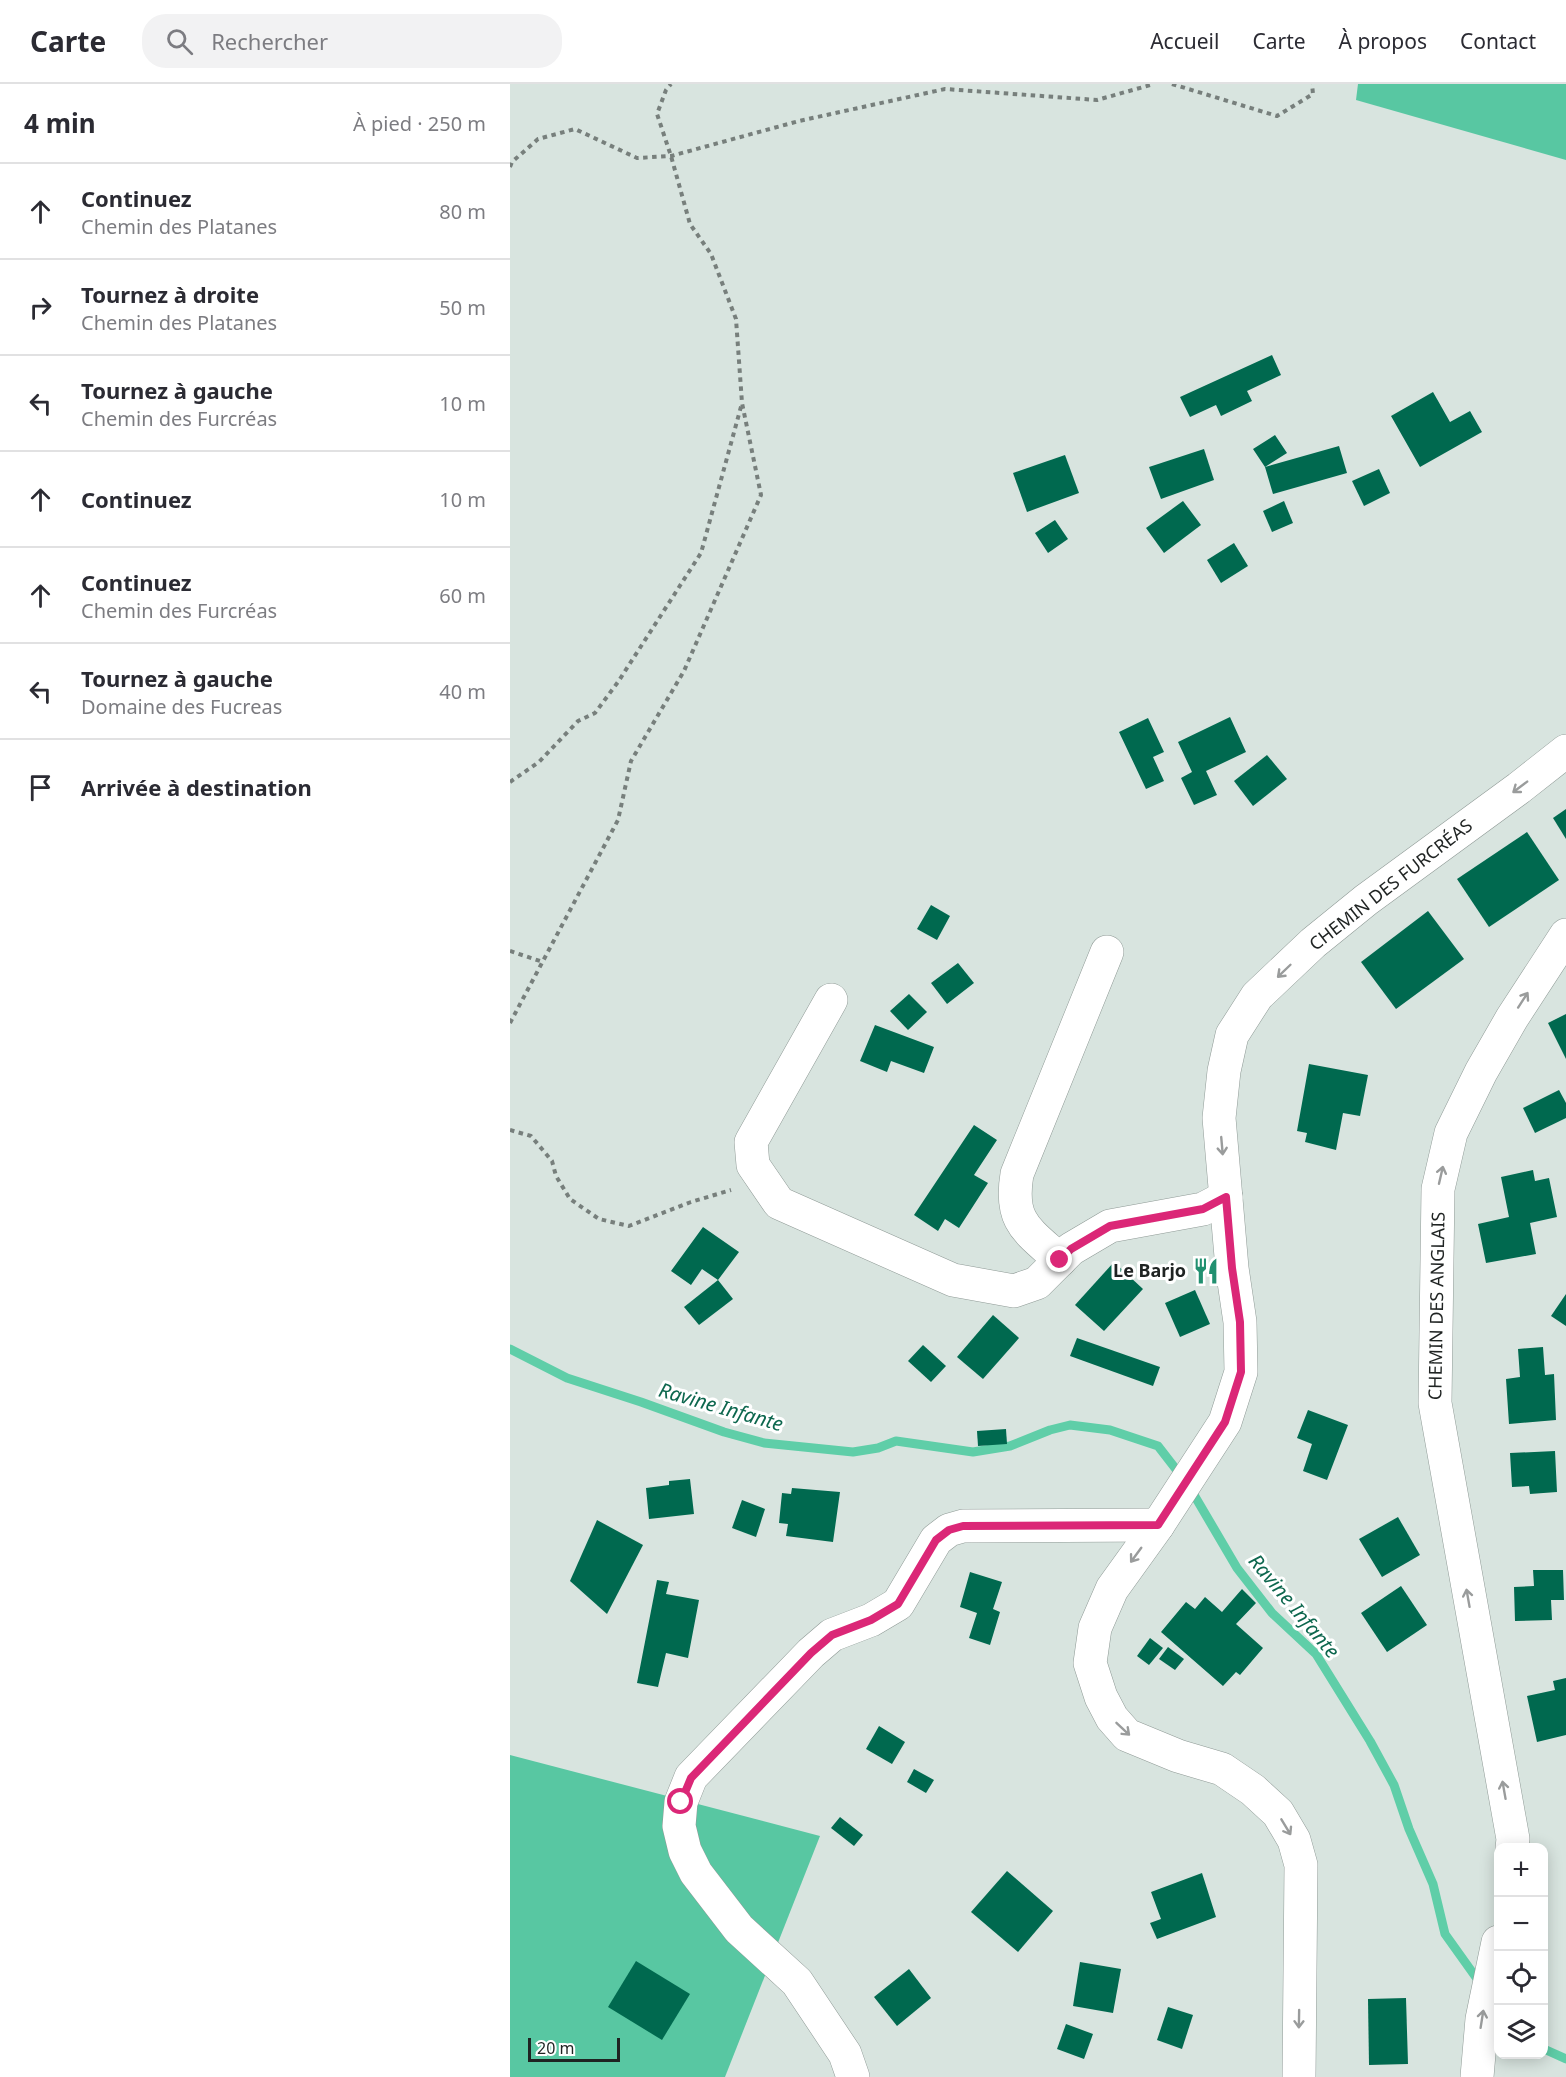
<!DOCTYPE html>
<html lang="fr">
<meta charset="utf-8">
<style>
:root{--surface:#fff;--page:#f2f2f3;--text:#2b2b33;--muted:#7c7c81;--line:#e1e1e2}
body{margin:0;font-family:"Noto Sans",sans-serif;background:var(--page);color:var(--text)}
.controls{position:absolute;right:18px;bottom:18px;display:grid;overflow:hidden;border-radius:12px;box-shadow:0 3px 15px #0003}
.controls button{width:54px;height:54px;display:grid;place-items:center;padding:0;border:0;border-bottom:2px solid var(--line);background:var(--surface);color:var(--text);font:30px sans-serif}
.scale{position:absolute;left:18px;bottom:15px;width:92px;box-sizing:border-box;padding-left:6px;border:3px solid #1f2322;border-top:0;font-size:16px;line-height:21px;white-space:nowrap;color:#1f2322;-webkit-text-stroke:4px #fff;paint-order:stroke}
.stop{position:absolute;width:18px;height:18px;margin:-14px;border:4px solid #db2777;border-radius:50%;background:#fff}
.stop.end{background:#db2777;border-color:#fff;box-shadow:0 2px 6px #0008}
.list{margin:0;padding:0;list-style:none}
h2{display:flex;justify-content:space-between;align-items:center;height:78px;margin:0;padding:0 24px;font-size:26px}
h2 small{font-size:20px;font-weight:400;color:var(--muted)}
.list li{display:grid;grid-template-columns:39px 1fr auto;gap:18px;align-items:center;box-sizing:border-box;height:96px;padding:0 24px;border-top:2px solid var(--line)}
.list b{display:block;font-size:22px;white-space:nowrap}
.list p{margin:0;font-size:20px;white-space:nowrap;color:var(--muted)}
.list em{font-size:20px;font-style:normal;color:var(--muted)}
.icon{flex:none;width:33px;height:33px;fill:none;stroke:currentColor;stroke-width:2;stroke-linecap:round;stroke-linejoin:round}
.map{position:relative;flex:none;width:1056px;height:1993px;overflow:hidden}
header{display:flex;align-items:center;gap:36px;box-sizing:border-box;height:84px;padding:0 30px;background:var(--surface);border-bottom:2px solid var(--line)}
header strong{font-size:28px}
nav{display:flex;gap:33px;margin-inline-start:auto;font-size:21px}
.search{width:420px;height:54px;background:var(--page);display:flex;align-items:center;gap:15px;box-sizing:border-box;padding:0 21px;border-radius:24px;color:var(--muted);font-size:22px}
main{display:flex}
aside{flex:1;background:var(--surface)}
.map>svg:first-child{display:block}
.forest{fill:#58c7a2}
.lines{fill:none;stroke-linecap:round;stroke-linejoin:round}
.stream{stroke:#5fcea8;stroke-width:9}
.building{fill:#00694f}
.minor-casing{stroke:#8f9a96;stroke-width:34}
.path{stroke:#777f7c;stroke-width:4;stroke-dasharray:4.5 4.5;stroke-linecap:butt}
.minor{stroke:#fff;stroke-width:33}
.oneway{stroke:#9a9c9c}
.route{stroke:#db2777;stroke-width:8}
.labels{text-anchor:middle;stroke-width:6;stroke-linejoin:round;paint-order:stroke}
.street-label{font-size:18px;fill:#1f2322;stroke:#fff}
.poi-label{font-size:18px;font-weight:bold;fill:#1f2322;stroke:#fff;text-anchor:end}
.water-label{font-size:20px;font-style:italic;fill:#0d674e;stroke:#fff}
</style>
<header>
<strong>Carte</strong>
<div class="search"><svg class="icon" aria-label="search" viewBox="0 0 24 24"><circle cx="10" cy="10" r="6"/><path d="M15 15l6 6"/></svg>Rechercher</div>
<nav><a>Accueil</a><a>Carte</a><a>À propos</a><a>Contact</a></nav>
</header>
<main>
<aside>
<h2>4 min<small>À pied · 250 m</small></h2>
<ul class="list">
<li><svg class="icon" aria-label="ahead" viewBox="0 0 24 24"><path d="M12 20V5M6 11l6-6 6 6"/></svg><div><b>Continuez</b><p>Chemin des Platanes</p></div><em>80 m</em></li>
<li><svg class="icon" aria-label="right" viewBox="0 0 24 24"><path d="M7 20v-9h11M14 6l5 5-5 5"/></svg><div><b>Tournez à droite</b><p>Chemin des Platanes</p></div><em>50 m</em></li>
<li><svg class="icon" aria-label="left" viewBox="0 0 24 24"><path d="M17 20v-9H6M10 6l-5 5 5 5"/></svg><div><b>Tournez à gauche</b><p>Chemin des Furcréas</p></div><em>10 m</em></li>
<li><svg class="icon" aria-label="ahead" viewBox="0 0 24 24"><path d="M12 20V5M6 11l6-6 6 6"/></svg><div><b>Continuez</b></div><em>10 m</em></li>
<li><svg class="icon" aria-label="ahead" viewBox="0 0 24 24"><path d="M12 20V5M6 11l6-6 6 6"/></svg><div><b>Continuez</b><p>Chemin des Furcréas</p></div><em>60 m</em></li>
<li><svg class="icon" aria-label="left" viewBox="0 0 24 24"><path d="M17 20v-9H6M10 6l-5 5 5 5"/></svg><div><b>Tournez à gauche</b><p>Domaine des Fucreas</p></div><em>40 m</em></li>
<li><svg class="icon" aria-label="arrive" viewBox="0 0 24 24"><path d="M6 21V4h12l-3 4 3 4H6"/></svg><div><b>Arrivée à destination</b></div></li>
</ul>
</aside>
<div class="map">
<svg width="1056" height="1993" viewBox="0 0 1056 1993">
<rect width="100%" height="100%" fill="#d8e4df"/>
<g class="forest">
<polygon points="848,0 1056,0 1056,76 846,16"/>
<polygon points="0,1671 310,1752 215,1993 0,1993"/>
</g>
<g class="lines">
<g class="stream">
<polyline points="0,1265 57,1294 131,1318 214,1348 254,1359 343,1368 368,1364 386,1357 463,1368 500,1362 540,1346 560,1341 600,1346 648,1362 672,1393"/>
<polyline points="680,1404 727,1484 762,1529 806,1570 860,1657 884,1701 899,1745 923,1800 935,1850 970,1899"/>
<polyline points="1034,1965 1056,1975"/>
</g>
</g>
<g class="building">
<polygon points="762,271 771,291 737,307 742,317 711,332 706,321 680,333 670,313"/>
<polygon points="923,308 940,338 960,327 972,348 910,383 881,332"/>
<polygon points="765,351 777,369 755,383 829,362 837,389 763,410 755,383 743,365"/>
<polygon points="694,365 704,396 651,415 639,383"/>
<polygon points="555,371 569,409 517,428 503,389"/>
<polygon points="869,385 880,409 854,422 842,397"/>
<polygon points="673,417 691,441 654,469 636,444"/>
<polygon points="774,417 783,439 762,448 753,427"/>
<polygon points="545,436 558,455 538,469 525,449"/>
<polygon points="724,459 738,482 711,499 697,476"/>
<polygon points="720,633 736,668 696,687 707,711 684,721 671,694 682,688 668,658"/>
<polygon points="638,634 654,668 643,673 654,697 636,705 609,648"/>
<polygon points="757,671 777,695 743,722 724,697"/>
<polygon points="1056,725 1056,755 1043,734"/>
<polygon points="1017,748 1049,796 979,843 947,795"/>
<polygon points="421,821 440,832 427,856 407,845"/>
<polygon points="918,827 954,875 886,925 851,878"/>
<polygon points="448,879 464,899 437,920 421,899"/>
<polygon points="399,910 417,928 398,946 380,927"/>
<polygon points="1056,930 1056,975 1038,939"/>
<polygon points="365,941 424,963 414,989 381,977 377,988 350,977"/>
<polygon points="799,980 858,991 850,1032 833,1029 826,1066 795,1058 797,1049 787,1047"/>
<polygon points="1049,1006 1056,1019 1056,1034 1025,1049 1013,1024"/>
<polygon points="464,1041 487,1056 464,1091 478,1099 449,1144 435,1135 428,1147 404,1131"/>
<polygon points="1023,1086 1025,1097 1039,1094 1047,1133 1020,1139 1026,1170 976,1179 968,1140 999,1133 991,1093"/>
<polygon points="193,1143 229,1168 208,1196 192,1185 181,1201 161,1187"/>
<polygon points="604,1178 633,1205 594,1247 565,1221"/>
<polygon points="208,1196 223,1215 189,1241 174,1223"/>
<polygon points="685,1206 700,1240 670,1253 655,1219"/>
<polygon points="1056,1210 1056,1242 1041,1232"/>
<polygon points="483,1231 509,1254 473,1295 447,1273"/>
<polygon points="567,1254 650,1283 643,1302 560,1272"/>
<polygon points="413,1261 436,1282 421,1298 398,1277"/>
<polygon points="1033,1263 1035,1291 1044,1290 1046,1336 999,1340 996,1295 1010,1293 1008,1265"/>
<polygon points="798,1326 838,1341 817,1396 793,1387 802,1360 787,1354"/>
<polygon points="496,1345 497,1360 468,1362 467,1347"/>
<polygon points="1045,1367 1047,1408 1020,1410 1019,1402 1002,1403 1000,1369"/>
<polygon points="180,1395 184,1430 139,1435 136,1404 159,1401 159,1397"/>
<polygon points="282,1404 330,1408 323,1458 276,1452 278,1440 269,1439 272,1409 281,1410"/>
<polygon points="232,1416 255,1425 246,1453 222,1444"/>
<polygon points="888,1433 910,1471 872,1493 849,1455"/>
<polygon points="87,1436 133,1461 97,1530 60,1497"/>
<polygon points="1023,1486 1053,1486 1054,1516 1041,1516 1042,1536 1005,1537 1004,1503 1024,1502"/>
<polygon points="460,1488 492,1498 483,1525 490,1528 480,1561 459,1554 467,1529 450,1523"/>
<polygon points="147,1496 159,1498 156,1510 189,1516 178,1574 156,1569 148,1603 127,1599"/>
<polygon points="891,1502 917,1541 877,1568 851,1529"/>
<polygon points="732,1505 746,1519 726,1540 753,1564 730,1591 726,1588 713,1602 651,1548 676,1518 685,1525 695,1513 712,1528"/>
<polygon points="640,1554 653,1564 639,1581 627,1572"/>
<polygon points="658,1563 674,1575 665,1586 649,1575"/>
<polygon points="1056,1594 1056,1651 1027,1658 1017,1612 1045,1606 1043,1597"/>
<polygon points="369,1642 395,1658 382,1680 356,1665"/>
<polygon points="404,1685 424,1696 416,1709 397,1698"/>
<polygon points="330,1733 353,1751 344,1762 321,1744"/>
<polygon points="497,1787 543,1827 508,1868 461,1828"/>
<polygon points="692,1789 706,1833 647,1855 640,1839 651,1835 641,1808"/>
<polygon points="126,1877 180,1910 152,1956 98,1923"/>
<polygon points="570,1878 611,1885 603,1929 563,1922"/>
<polygon points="399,1885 421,1914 387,1942 364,1913"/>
<polygon points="896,1914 898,1980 859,1981 858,1915"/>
<polygon points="658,1923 683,1931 672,1965 647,1956"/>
<polygon points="556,1940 583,1950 574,1975 547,1965"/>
</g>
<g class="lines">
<g class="minor-casing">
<g id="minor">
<polyline points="321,916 241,1058 243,1081 269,1119 443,1196 504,1207 527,1199 561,1165 600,1142 693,1125 716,1113"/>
<path d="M550,1176C517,1146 499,1138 507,1090L597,868"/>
<polyline points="1002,1764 1003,1755 925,1319 928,1105 941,1049 971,988 1002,934 1056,851"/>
<polyline points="343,1993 335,1970 287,1898 229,1845 186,1789 175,1767 169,1742 171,1718 181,1693 301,1569 322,1551 361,1536 388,1520 426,1456 439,1446 453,1442 648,1441"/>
<polyline points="789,1993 791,1781 784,1756 768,1729 743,1706 712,1685 668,1672 617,1651 602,1634 591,1613 580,1579 585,1544 602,1505 648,1441 715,1338 731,1288 730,1238 722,1184 709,1034 714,987 722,951 747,912 803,859 856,816 1009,704 1056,667"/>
<polyline points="967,1993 972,1935 988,1858"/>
</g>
</g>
<g class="path">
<polyline points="662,0 767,32 803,10 802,0"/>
<polyline points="0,83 2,78 28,55 65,45 127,74 161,72 289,37 435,5 587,16 644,0"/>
<polyline points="0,698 29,678 68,637 85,629 108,598 191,469 232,319"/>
<polyline points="0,867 33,878"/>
<polyline points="0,939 108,736 121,677 174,587 251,411 232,319 226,235 201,170 180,140 161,72 147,30 156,6 161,0"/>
<polyline points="0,1046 21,1052 42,1077 46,1092 60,1115 89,1135 119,1142 181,1118 221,1106"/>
</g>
<use href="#minor" class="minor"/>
</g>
<defs><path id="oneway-shaft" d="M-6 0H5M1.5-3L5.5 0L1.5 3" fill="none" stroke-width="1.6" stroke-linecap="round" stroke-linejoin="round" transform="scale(1.5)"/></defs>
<g class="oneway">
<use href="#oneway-shaft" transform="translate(1010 703) rotate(143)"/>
<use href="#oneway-shaft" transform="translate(774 887) rotate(136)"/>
<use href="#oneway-shaft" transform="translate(1013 916) rotate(-57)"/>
<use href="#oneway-shaft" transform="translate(712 1062) rotate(85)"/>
<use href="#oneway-shaft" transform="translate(931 1091) rotate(-77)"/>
<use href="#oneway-shaft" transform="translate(626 1471) rotate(126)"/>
<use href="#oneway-shaft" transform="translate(958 1514) rotate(-100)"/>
<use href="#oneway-shaft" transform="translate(613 1645) rotate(43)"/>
<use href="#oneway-shaft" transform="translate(994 1706) rotate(-100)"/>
<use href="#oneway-shaft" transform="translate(776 1743) rotate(59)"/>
<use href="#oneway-shaft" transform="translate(789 1935) rotate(91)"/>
<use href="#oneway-shaft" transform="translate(972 1935) rotate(-81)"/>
</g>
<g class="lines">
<polyline class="route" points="171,1718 181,1694 301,1569 322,1551 361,1536 388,1520 426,1456 439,1446 453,1442 648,1441 715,1338 731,1288 730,1238 722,1184 716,1113 693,1125 600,1142 561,1165 550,1176"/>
</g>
<defs>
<g id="restaurant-bare" transform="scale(2.07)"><path d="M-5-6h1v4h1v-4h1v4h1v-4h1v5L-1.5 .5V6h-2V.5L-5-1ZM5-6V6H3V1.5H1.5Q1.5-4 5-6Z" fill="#219070" stroke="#fff" stroke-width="2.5" paint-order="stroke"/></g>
</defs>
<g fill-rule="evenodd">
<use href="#restaurant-bare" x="696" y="1187"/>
</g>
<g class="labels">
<g class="street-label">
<text transform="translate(881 801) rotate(-38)" y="6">CHEMIN DES FURCRÉAS</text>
<text transform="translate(927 1222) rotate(-89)" y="6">CHEMIN DES ANGLAIS</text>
</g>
<g class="poi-label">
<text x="676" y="1193">Le Barjo</text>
</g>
<g class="water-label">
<text transform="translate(211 1323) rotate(16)" y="7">Ravine Infante</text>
<text transform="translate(784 1522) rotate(50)" y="7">Ravine Infante</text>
</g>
</g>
</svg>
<div class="controls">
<button>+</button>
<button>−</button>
<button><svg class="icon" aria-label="locate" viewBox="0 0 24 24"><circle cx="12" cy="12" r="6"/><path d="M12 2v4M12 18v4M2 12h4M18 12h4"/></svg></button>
<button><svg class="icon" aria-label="layers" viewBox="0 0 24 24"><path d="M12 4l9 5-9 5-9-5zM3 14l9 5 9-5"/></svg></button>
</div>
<div class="scale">20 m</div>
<div class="stop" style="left:171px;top:1718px"></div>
<div class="stop end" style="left:550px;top:1176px"></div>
</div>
</main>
